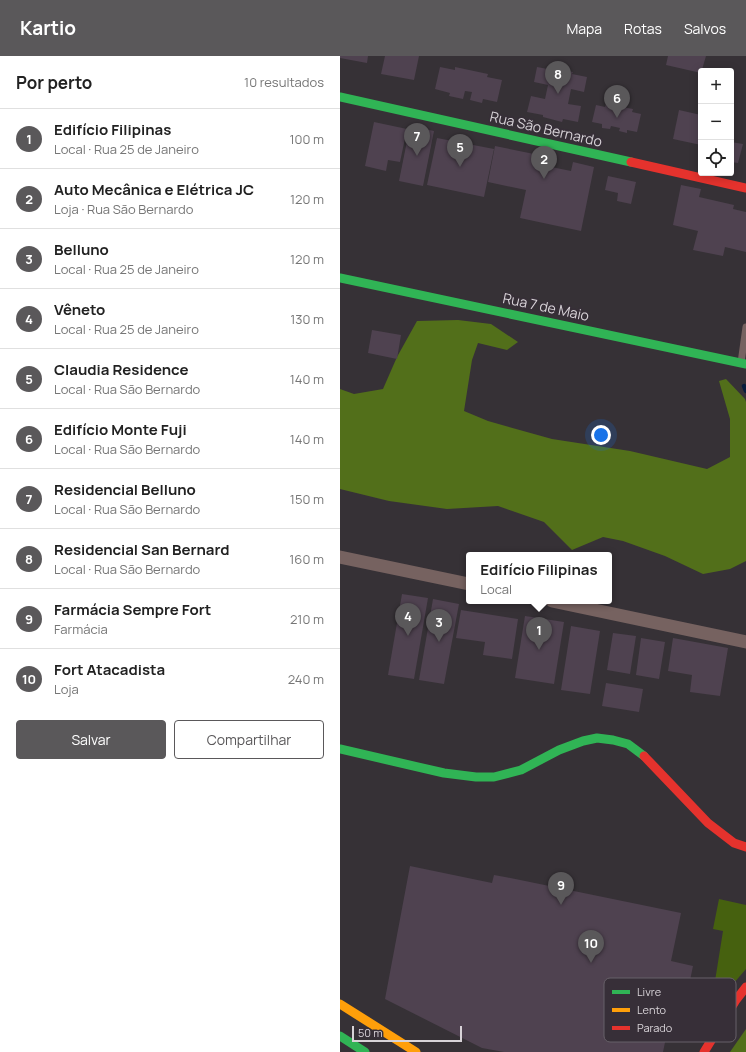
<!DOCTYPE html>
<html lang="pt">
<meta charset="utf-8">
<style>
:root{--surface:#fff;--page:#f2f2f2;--text:#222;--muted:#767676;--line:#e0e0e0;--accent:#5a585a}
body{margin:0;font-family:Manrope,sans-serif;background:var(--page);color:var(--text)}
.controls{position:absolute;right:12px;top:12px;display:grid;overflow:hidden;border-radius:4px;box-shadow:0 2px 10px #0003}
.controls button{width:36px;height:36px;display:grid;place-items:center;padding:0;border:0;border-bottom:1px solid var(--line);background:var(--surface);color:var(--text);font:20px sans-serif}
.scale{position:absolute;left:12px;bottom:10px;width:110px;box-sizing:border-box;padding-left:4px;border:2px solid #d8d3d8;border-top:0;font-size:11px;line-height:14px;white-space:nowrap;color:#d8d3d8;-webkit-text-stroke:3px #372f38;paint-order:stroke}
.you{position:absolute;left:261px;top:379px;width:14px;height:14px;margin:-10px;border:3px solid #fff;border-radius:50%;background:#1a73e8;box-shadow:0 0 0 6px #1a73e833}
.badge{display:grid;place-items:center;width:26px;height:26px;border-radius:50%;background:var(--accent);color:#fff;font-size:13px;font-weight:700}
.pin{position:absolute;translate:-50% -33px;filter:drop-shadow(0 1px 2px #0008)}
.pin::after{content:'';position:absolute;top:21px;width:14px;height:12px;background:inherit;clip-path:polygon(0 0,100% 0,50% 100%)}
.popup{position:absolute;left:126px;top:496px;width:146px;height:52px;box-sizing:border-box;display:grid;place-content:center;border-radius:4px;background:var(--surface);filter:drop-shadow(0 1px 3px #0005);font-size:13px;white-space:nowrap;color:var(--muted)}
.popup b{font-size:15px;color:var(--text)}
.popup::after{content:'';position:absolute;left:50%;top:100%;margin-left:-8px;border:8px solid transparent;border-top-color:var(--surface)}
.list{margin:0;padding:0;list-style:none}
h2{display:flex;justify-content:space-between;align-items:center;height:52px;margin:0;padding:0 16px;font-size:17px}
h2 small{font-size:13px;font-weight:400;color:var(--muted)}
.list li{display:grid;grid-template-columns:26px 1fr auto;gap:12px;align-items:center;box-sizing:border-box;height:60px;padding:0 16px;border-top:1px solid var(--line)}
.list b{display:block;font-size:15px;white-space:nowrap}
.list p{margin:0;font-size:13px;white-space:nowrap;color:var(--muted)}
.list em{font-size:13px;font-style:normal;color:var(--muted)}
.actions{display:flex;gap:8px;padding:12px 16px}
.actions a{flex:1;padding:9px 0;border:1px solid var(--accent);border-radius:4px;text-align:center;font-size:14px;color:var(--accent)}
.actions .main{background:var(--accent);color:#fff}
.icon{flex:none;width:22px;height:22px;fill:none;stroke:currentColor;stroke-width:2;stroke-linecap:round;stroke-linejoin:round}
.map{position:relative;flex:none;width:406px;height:996px;overflow:hidden}
header{display:flex;align-items:center;gap:24px;box-sizing:border-box;height:56px;padding:0 20px;background:var(--accent);color:#fff}
header strong{font-size:19px}
nav{display:flex;gap:22px;margin-inline-start:auto;font-size:14px}
main{display:flex}
aside{flex:1;background:var(--surface)}
.map>svg:first-child{display:block}
.green{fill:#46610f}
.forest{fill:#526f1a}
.lines{fill:none;stroke-linecap:round;stroke-linejoin:round}
.stream{stroke:#081c3d;stroke-width:4.5}
.building{fill:#4f4250}
.lane{stroke:#766260;stroke-width:7}
.street{stroke:#766260;stroke-width:13}
.fast{stroke:#30b455;stroke-width:9}
.slow{stroke:#ff9f0a;stroke-width:9}
.jam{stroke:#e5322d;stroke-width:9}
.labels{text-anchor:middle;stroke-width:3.5;stroke-linejoin:round;paint-order:stroke}
.street-label{font-size:14px;fill:#d8d3d8;stroke:#372f38}
.key{fill:#372f38;stroke:#676068;stroke-width:1}
.key-label{font-size:11px;fill:#d8d3d8}
</style>
<header>
<strong>Kartio</strong>
<nav><a>Mapa</a><a>Rotas</a><a>Salvos</a></nav>
</header>
<main>
<aside>
<h2>Por perto<small>10 resultados</small></h2>
<ul class="list">
<li><span class="badge">1</span><div><b>Edifício Filipinas</b><p>Local · Rua 25 de Janeiro</p></div><em>100 m</em></li>
<li><span class="badge">2</span><div><b>Auto Mecânica e Elétrica JC</b><p>Loja · Rua São Bernardo</p></div><em>120 m</em></li>
<li><span class="badge">3</span><div><b>Belluno</b><p>Local · Rua 25 de Janeiro</p></div><em>120 m</em></li>
<li><span class="badge">4</span><div><b>Vêneto</b><p>Local · Rua 25 de Janeiro</p></div><em>130 m</em></li>
<li><span class="badge">5</span><div><b>Claudia Residence</b><p>Local · Rua São Bernardo</p></div><em>140 m</em></li>
<li><span class="badge">6</span><div><b>Edifício Monte Fuji</b><p>Local · Rua São Bernardo</p></div><em>140 m</em></li>
<li><span class="badge">7</span><div><b>Residencial Belluno</b><p>Local · Rua São Bernardo</p></div><em>150 m</em></li>
<li><span class="badge">8</span><div><b>Residencial San Bernard</b><p>Local · Rua São Bernardo</p></div><em>160 m</em></li>
<li><span class="badge">9</span><div><b>Farmácia Sempre Fort</b><p>Farmácia</p></div><em>210 m</em></li>
<li><span class="badge">10</span><div><b>Fort Atacadista</b><p>Loja</p></div><em>240 m</em></li>
</ul>
<div class="actions"><a class="main">Salvar</a><a>Compartilhar</a></div>
</aside>
<div class="map">
<svg width="406" height="996" viewBox="0 0 406 996">
<rect width="100%" height="100%" fill="#363136"/>
<polygon class="green" points="379,843 406,849 406,913 387,935 377,929 375,925 383,875 373,873"/>
<g class="forest">
<polygon points="118,264 151,268 178,286 167,294 138,287 132,304 124,355 148,365 212,383 290,395 367,413 390,401 390,363 379,325 386,323 405,343 406,346 406,505 390,513 363,518 325,500 283,485 263,481 232,494 204,466 158,450 107,453 49,445 0,433 0,333 14,338 43,333 57,301 77,265"/>
<polygon points="406,973 406,996 390,996"/>
</g>
<g class="lines">
<polyline class="stream" points="404,330 406,335"/>
</g>
<g class="building">
<polygon points="0,0 28,0 27,7 0,2"/>
<polygon points="45,0 79,0 74,24 41,18"/>
<polygon points="328,0 366,0 361,17 326,9"/>
<polygon points="100,11 115,14 115,11 148,18 147,21 162,24 157,46 143,43 142,47 130,44 132,36 125,35 123,43 109,40 110,37 95,33"/>
<polygon points="197,11 213,14 213,12 233,16 232,18 247,21 244,36 231,33 228,48 241,50 238,66 223,63 222,66 203,61 203,59 187,56 191,40 205,43 208,29 194,26"/>
<polygon points="266,48 293,53 292,56 301,58 297,76 287,74 287,77 279,75 280,72 271,70 270,73 262,72 262,68 252,66 256,49 265,51"/>
<polygon points="339,54 361,59 361,89 333,83"/>
<polygon points="34,66 67,73 60,106 48,104 46,115 25,110"/>
<polygon points="70,70 94,75 83,130 59,125"/>
<polygon points="97,82 154,93 144,141 87,129"/>
<polygon points="391,86 403,88 398,107 391,106"/>
<polygon points="155,90 194,98 192,107 231,115 233,106 254,111 241,175 180,162 186,134 148,126"/>
<polygon points="268,120 296,126 291,148 277,145 278,137 265,134"/>
<polygon points="341,129 361,133 359,141 394,149 393,153 406,156 406,196 385,191 383,200 353,194 358,175 333,169"/>
<polygon points="32,274 61,279 57,303 28,297"/>
<polygon points="62,538 88,542 74,623 48,619"/>
<polygon points="93,543 119,548 104,628 79,624"/>
<polygon points="121,554 178,563 172,603 143,599 145,586 116,582"/>
<polygon points="185,560 224,566 214,628 175,622"/>
<polygon points="231,570 260,575 250,638 221,634"/>
<polygon points="273,577 296,580 290,618 267,614"/>
<polygon points="301,582 325,586 319,623 296,619"/>
<polygon points="333,582 388,592 380,640 350,636 352,619 328,615"/>
<polygon points="266,627 303,633 299,656 262,650"/>
<polygon points="70,810 152,827 154,819 165,821 341,857 331,905 353,910 348,934 343,933 337,963 330,962 323,996 164,996 142,992 45,943"/>
</g>
<g class="lines">
<polyline class="lane" points="401,307 406,271"/>
<g class="street">
<polyline points="0,501 129,528"/>
<polyline points="212,545 406,586"/>
</g>
<g class="fast">
<polyline points="0,41 291,106"/>
<polyline points="0,222 406,308"/>
<polyline points="0,693 104,717 136,721 154,721 181,714 219,694 243,685 257,682 273,684 288,688 304,700"/>
<polyline points="0,980 25,996"/>
</g>
<polyline class="slow" points="0,948 76,996"/>
<g class="jam">
<polyline points="291,106 406,132"/>
<polyline points="304,700 368,767 394,787 406,791"/>
<polyline points="364,996 396,944 406,931"/>
</g>
</g>
<g class="labels">
<g class="street-label">
<text transform="translate(206 73) rotate(13)" y="5">Rua São Bernardo</text>
<text transform="translate(206 251) rotate(12)" y="5">Rua 7 de Maio</text>
</g>
</g>
<rect x="264" y="922" width="132" height="64" rx="6" class="key"/>
<rect x="272" y="934" width="18" height="4" fill="#30b455"/>
<rect x="272" y="952" width="18" height="4" fill="#ff9f0a"/>
<rect x="272" y="970" width="18" height="4" fill="#e5322d"/>
<g class="key-label">
<text x="297" y="940">Livre</text>
<text x="297" y="958">Lento</text>
<text x="297" y="976">Parado</text>
</g>
</svg>
<div class="controls">
<button>+</button>
<button>−</button>
<button><svg class="icon" aria-label="locate" viewBox="0 0 24 24"><circle cx="12" cy="12" r="6"/><path d="M12 2v4M12 18v4M2 12h4M18 12h4"/></svg></button>
</div>
<div class="scale">50 m</div>
<div class="you"></div>
<div class="pin badge" style="left:199px;top:594px">1</div>
<div class="popup"><b>Edifício Filipinas</b>Local</div>
<div class="pin badge" style="left:204px;top:123px">2</div>
<div class="pin badge" style="left:99px;top:586px">3</div>
<div class="pin badge" style="left:68px;top:580px">4</div>
<div class="pin badge" style="left:120px;top:111px">5</div>
<div class="pin badge" style="left:277px;top:62px">6</div>
<div class="pin badge" style="left:77px;top:100px">7</div>
<div class="pin badge" style="left:218px;top:38px">8</div>
<div class="pin badge" style="left:221px;top:849px">9</div>
<div class="pin badge" style="left:251px;top:907px">10</div>
</div>
</main>
